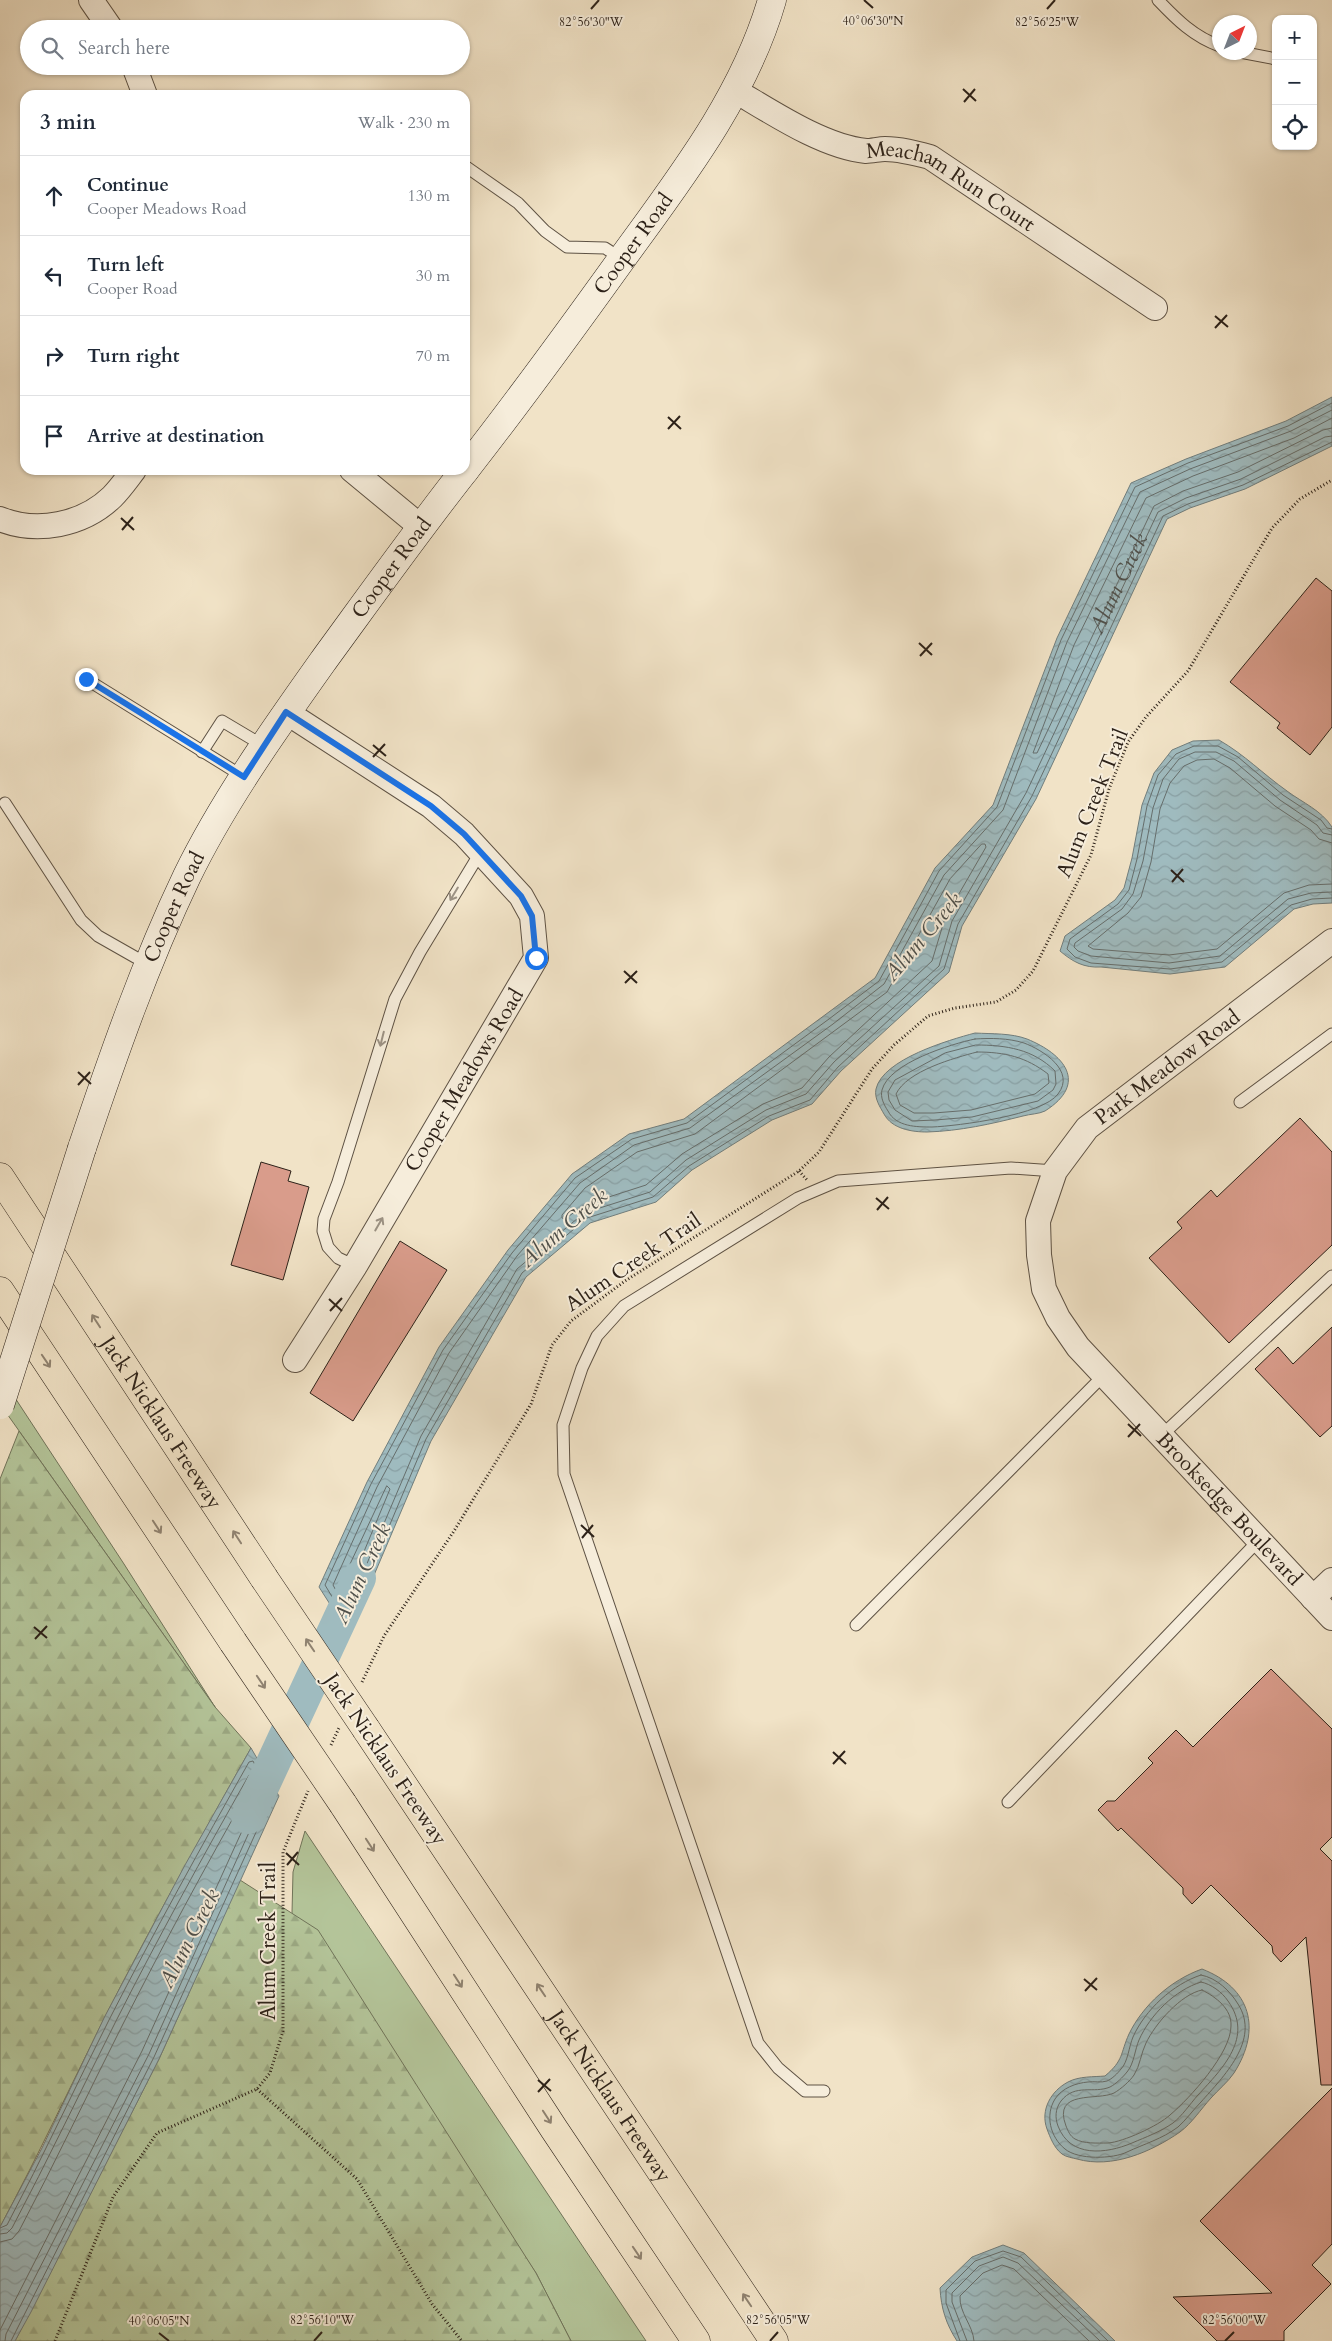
<!DOCTYPE html>
<meta charset="utf-8">
<style>
:root{--surface:#fff;--page:#f2f2f3;--text:#1f2937;--muted:#747a83;--line:#e0e1e3}
body{margin:0;font-family:Cardo,serif;background:var(--page);color:var(--text)}
.controls{position:absolute;right:15px;top:15px;display:grid;overflow:hidden;border-radius:10px;box-shadow:0 1px 4px #0004}
.controls button{width:45px;height:45px;display:grid;place-items:center;padding:0;border:0;border-bottom:1px solid var(--line);background:var(--surface);color:var(--text);font:25px sans-serif}
.compass{position:absolute;left:1212px;top:15px;width:45px;height:45px;border-radius:50%;background:var(--surface);box-shadow:0 1px 4px #0004;rotate:42deg}
.stop{position:absolute;width:15px;height:15px;margin:-11px;border:4px solid #1a73e8;border-radius:50%;background:#fff}
.stop.end{background:#1a73e8;border-color:#fff;box-shadow:0 1px 5px #0008}
.list{margin:0;padding:0;list-style:none}
h2{display:flex;justify-content:space-between;align-items:center;height:65px;margin:0;padding:0 20px;font-size:21px}
h2 small{font-size:16px;font-weight:400;color:var(--muted)}
.list li{display:grid;grid-template-columns:32px 1fr auto;gap:15px;align-items:center;box-sizing:border-box;height:80px;padding:0 20px;border-top:1px solid var(--line)}
.list b{display:block;font-size:19px;white-space:nowrap}
.list p{margin:0;font-size:16px;white-space:nowrap;color:var(--muted)}
.list em{font-size:16px;font-style:normal;color:var(--muted)}
.icon{flex:none;width:28px;height:28px;fill:none;stroke:currentColor;stroke-width:2;stroke-linecap:round;stroke-linejoin:round}
.map{position:relative;flex:none;width:1332px;height:2341px;overflow:hidden}
.search{position:absolute;background:var(--surface);box-shadow:0 1px 4px #0004;left:20px;top:20px;width:450px;height:55px;display:flex;align-items:center;gap:12px;box-sizing:border-box;padding:0 18px;border-radius:28px;color:var(--muted);font-size:19px}
.panel{position:absolute;background:var(--surface);box-shadow:0 1px 4px #0004;left:20px;top:90px;width:450px;height:385px;border-radius:15px}
.map>svg:first-child{display:block}
.green{fill:#b4c59a;stroke:#70745a}
.forest{fill:url(#forest-firs);stroke:#70745a}
.water{fill:url(#water-waves);stroke:#717e7d}
.lines{fill:none;stroke-linecap:round;stroke-linejoin:round}
.shore{stroke:#666e6c;stroke-width:1}
.river{stroke:#9fbbbf;stroke-width:34}
.building{fill:#d99c8b;stroke:#2d2219}
.lane-casing{stroke:#5e5244;stroke-width:13}
.street-casing{stroke:#5e5244;stroke-width:26}
.secondary-casing{stroke:#2d2219;stroke-width:29}
.highway-casing{stroke:#2d2219;stroke-width:29}
.path{stroke:#2d2219;stroke-width:3;stroke-dasharray:1 2.5;stroke-linecap:butt}
.lane{stroke:#f6eddb;stroke-width:11}
.street{stroke:#f6eddb;stroke-width:24}
.secondary{stroke:#f6eddb;stroke-width:28}
.highway{stroke:#f1e3c7;stroke-width:28}
.secondary-bridge-casing{stroke:#2d2219;stroke-width:29;stroke-linecap:butt}
.highway-bridge-casing{stroke:#2d2219;stroke-width:29;stroke-linecap:butt}
.secondary-bridge{stroke:#f6eddb;stroke-width:28}
.highway-bridge{stroke:#f1e3c7;stroke-width:28}
.oneway{stroke:#9c9284}
.oneway2{stroke:#8f8270}
.route{stroke:#1a73e8;stroke-width:6}
.ticks{fill:none;stroke:#2d2219;stroke-width:2}
.labels{text-anchor:middle;stroke-width:4;stroke-linejoin:round;paint-order:stroke}
.street-label{font-size:21px;fill:#2d2219;stroke:#f6eddb}
.water-label{font-size:22px;font-style:italic;fill:#4f504b;stroke:#f6eddb}
.ticks-label{font-size:12px;text-anchor:middle;fill:#2d2219;stroke:#f6eddb;stroke-width:4;stroke-linejoin:round;paint-order:stroke}
</style>
<div class="map">
<svg width="1332" height="2341" viewBox="0 0 1332 2341">
<defs>
<pattern id="forest-firs" width="22" height="20" patternUnits="userSpaceOnUse" patternTransform="scale(1.25)"><rect width="22" height="20" fill="#b4c59a"/><path d="M5 1l3.5 6h-7zM16 11l3.5 6h-7z" fill="#9ba984"/></pattern>
<pattern id="water-waves" width="16" height="10" patternUnits="userSpaceOnUse" patternTransform="scale(1.25)"><rect width="16" height="10" fill="#9fbbbf"/><path d="M0 5q4-4 8 0t8 0" fill="none" stroke="#89a0a4"/></pattern>
</defs>
<rect width="100%" height="100%" fill="#f1e3c7"/>
<filter id="stains"><feTurbulence type="fractalNoise" baseFrequency=".004" numOctaves="4"/><feColorMatrix values="0 0 0 0 .2 0 0 0 0 .09 0 0 0 0 .02 0 0 0 .5 -.17"/></filter>
<radialGradient id="worn" r=".72"><stop offset=".6" stop-color="#630" stop-opacity="0"/><stop offset="1" stop-color="#630" stop-opacity=".3"/></radialGradient>
<g class="green">
<polygon points="0,1375 124,1564 215,1707 0,1404"/>
<polygon points="305,1831 646,2341 571,2341 536,2273 292,1913 293,1872"/>
</g>
<g class="forest">
<path d="M19,1431L215,1707L251,1748C201,1837 151,1926 105,2017C70,2087 37,2158 0,2227V1479Z"/>
<polygon points="240,1880 318,1930 536,2273 571,2341 15,2341 159,2059"/>
</g>
<g class="water">
<polygon points="1332,397 1332,446 1245,489 1190,508 1167,519 1036,799 962,926 949,972 841,1071 812,1104 772,1120 692,1170 656,1202 590,1223 526,1277 431,1441 349,1634 319,1587 367,1482 439,1347 508,1250 572,1174 629,1134 684,1119 875,978 935,868 993,805 1057,638 1131,483 1186,459 1286,421"/>
<path d="M1219,740C1245,755 1263,774 1287,791C1303,803 1321,810 1332,827V903L1313,904L1294,909L1225,967L1170,974L1101,967C1084,968 1073,962 1060,951L1065,936L1115,900L1124,888L1132,858L1142,805L1154,773L1172,750L1193,741Z"/>
<path d="M975,1033C992,1034 1011,1033 1027,1039C1064,1054 1089,1083 1045,1111C1039,1114 1030,1114 1023,1116C991,1124 960,1131 927,1132C912,1132 892,1129 884,1114C880,1107 874,1098 876,1089C883,1059 949,1040 975,1033Z"/>
<polygon points="251,1748 279,1796 159,2059 31,2312 15,2341 0,2341 0,2227 42,2148 105,2016 185,1865"/>
<path d="M1202,1969C1251,1988 1262,2029 1234,2073C1228,2082 1218,2090 1211,2098C1201,2109 1192,2123 1180,2132C1151,2152 1112,2169 1077,2159C1073,2158 1066,2157 1062,2154C1054,2148 1050,2137 1047,2129C1040,2110 1051,2091 1068,2082C1079,2076 1094,2077 1105,2076C1124,2060 1120,2054 1129,2034C1143,2005 1171,1980 1202,1969Z"/>
<path d="M1003,2245L1024,2253L1115,2341H957C946,2324 941,2308 940,2288L972,2257Z"/>
</g>
<g class="lines">
<g class="shore">
<polyline points="1332,403 1288,426 1188,463 1135,487 1061,640 997,807 939,871 879,981 829,1019 687,1123 632,1139 575,1178 512,1253 443,1350 371,1484 325,1585 346,1620 350,1619 426,1439 522,1273 587,1218 653,1197 689,1166 769,1116 810,1100 838,1067 944,969 958,924 1032,796 1163,516 1188,504 1243,485 1332,442"/>
<polyline points="1332,410 1291,431 1190,469 1140,492 1067,642 1003,810 944,875 884,984 833,1024 690,1128 634,1145 580,1183 517,1256 449,1353 377,1487 333,1585 345,1607 349,1606 421,1436 517,1269 584,1213 650,1192 686,1160 766,1110 806,1094 834,1062 939,966 952,921 1026,793 1158,512 1186,498 1241,479 1325,437 1332,436"/>
<path id="s1" d="M1332,418L1294,438L1193,476L1146,498L1074,645L1033,753H1037L1154,506L1183,491L1238,472L1323,430L1332,428"/>
<polyline points="1332,829 1327,828 1321,820 1283,795 1238,757 1218,746 1194,746 1176,754 1158,775 1147,806 1137,859 1129,890 1118,904 1070,939 1067,949 1075,957 1091,963 1170,969 1222,962 1291,905 1312,899 1332,898"/>
<polyline points="1332,835 1323,833 1317,825 1280,800 1234,761 1216,752 1195,752 1179,759 1163,779 1153,808 1143,861 1133,894 1122,909 1075,943 1074,947 1078,951 1091,956 1169,963 1220,956 1288,899 1311,893 1332,892"/>
<polyline points="1332,843 1319,839 1311,830 1275,806 1230,768 1214,759 1197,760 1184,766 1170,783 1160,809 1151,862 1141,897 1128,913 1088,946 1093,949 1169,955 1217,949 1284,893 1309,885 1332,884"/>
<polygon points="982,844 985,844 986,847 945,918 932,961 829,1057 802,1088 763,1104 682,1154 646,1185 584,1205 565,1219 562,1218 562,1215 585,1188 637,1152 695,1134 887,992 950,879"/>
<path d="M975,1039C991,1038 1008,1038 1024,1043C1043,1050 1076,1071 1058,1094C1043,1115 958,1126 932,1127C917,1127 896,1127 888,1111C884,1105 880,1097 882,1090C889,1063 951,1044 975,1039Z"/>
<path d="M976,1045C1006,1045 1033,1049 1055,1071L1056,1084L1053,1090L1038,1101L972,1117L935,1120L912,1121L895,1110L889,1100L888,1092L895,1080L945,1053Z"/>
<path d="M977,1052C1005,1052 1026,1057 1048,1074L1049,1083L1035,1094L971,1110L934,1113H914L900,1105L896,1094C907,1071 954,1058 977,1052Z"/>
<polygon points="387,1486 390,1489 348,1590 344,1591 341,1584"/>
<path d="M1201,1975C1217,1978 1230,1991 1238,2004C1261,2040 1223,2077 1201,2102C1193,2110 1186,2120 1178,2127C1162,2139 1144,2144 1127,2152C1113,2159 1078,2160 1065,2149C1050,2137 1045,2115 1055,2099C1062,2088 1076,2083 1088,2082C1094,2081 1101,2083 1107,2081C1112,2079 1118,2073 1121,2069C1128,2062 1129,2046 1133,2037C1145,2010 1173,1984 1201,1975Z"/>
<path d="M1201,1982C1211,1984 1222,1992 1228,2001C1254,2037 1223,2068 1198,2095C1190,2104 1182,2116 1173,2123C1160,2132 1146,2137 1132,2143C1106,2154 1070,2158 1058,2126C1055,2118 1055,2109 1061,2101C1075,2083 1094,2094 1110,2087C1116,2084 1123,2077 1127,2072C1134,2064 1135,2049 1139,2040C1150,2015 1175,1990 1201,1982Z"/>
<path d="M1202,1990C1216,1997 1232,2009 1231,2026C1231,2053 1190,2098 1170,2115C1158,2126 1123,2142 1108,2143C1097,2143 1084,2144 1075,2139C1070,2136 1068,2131 1066,2126C1052,2089 1098,2101 1114,2093C1121,2089 1130,2081 1134,2075C1140,2066 1141,2053 1146,2043C1155,2024 1181,1994 1202,1990Z"/>
<path d="M0,2228L7,2225C43,2157 75,2087 110,2018C154,1932 201,1847 249,1762L253,1761L272,1797L154,2057L11,2341"/>
<path d="M0,2234L7,2233L12,2228C48,2160 81,2090 116,2021C158,1938 203,1856 249,1775L253,1774L265,1797L149,2054L6,2334L5,2341"/>
<path d="M0,2242L12,2239L19,2231C55,2163 88,2093 123,2024C163,1945 205,1867 249,1790L253,1789L257,1798L142,2051L0,2330"/>
<polyline points="960,2341 946,2303 946,2290 975,2261 1003,2251 1021,2257 1108,2341"/>
<polyline points="967,2341 952,2302 952,2293 979,2266 1003,2257 1018,2263 1100,2341"/>
<path d="M974,2341C973,2325 959,2313 960,2296L983,2273L1002,2265L1014,2269L1089,2341"/>
</g>
<polyline class="river" points="248,1817 359,1578"/>
</g>
<g class="building">
<polygon points="1316,578 1332,591 1332,727 1310,755 1277,728 1280,723 1230,682"/>
<polygon points="1300,1118 1332,1152 1332,1245 1229,1343 1149,1258 1182,1228 1177,1222 1211,1190 1217,1197"/>
<polygon points="261,1162 291,1171 288,1181 309,1187 283,1280 231,1265"/>
<polygon points="400,1241 447,1270 353,1421 310,1393"/>
<polygon points="1332,1327 1332,1426 1320,1437 1255,1369 1278,1347 1293,1364"/>
<polygon points="1271,1669 1332,1729 1332,1837 1320,1849 1332,1861 1332,2085 1321,2085 1306,1937 1281,1962 1273,1953 1272,1946 1211,1885 1192,1904 1183,1894 1183,1888 1121,1828 1118,1831 1098,1810 1107,1801 1115,1801 1153,1763 1148,1758 1176,1730 1193,1747"/>
<polygon points="1332,2088 1332,2244 1312,2265 1331,2284 1284,2331 1284,2341 1217,2341 1173,2297 1272,2293 1200,2221"/>
</g>
<g class="lines">
<g class="lane-casing">
<g id="lane">
<path d="M1158,0C1176,19 1194,37 1220,46"/>
<polyline points="1240,52 1276,59"/>
<polyline points="465,166 518,203 545,231 567,247 605,248 622,259"/>
<polyline points="86,679 244,777"/>
<polyline points="202,752 222,721 264,746"/>
<polyline points="5,803 81,920 98,936 149,965"/>
<polyline points="1240,1102 1332,1034"/>
<polyline points="355,1266 338,1258 328,1247 323,1231 324,1219 338,1182 395,999 420,952 480,853"/>
<polyline points="1161,1436 1332,1276"/>
<polyline points="856,1625 1104,1375"/>
<polyline points="1008,1802 1259,1540"/>
<polyline points="824,2091 805,2091 778,2068 758,2043 564,1474 563,1425 582,1368 597,1336 624,1306 798,1198 838,1181 1011,1168 1055,1171"/>
</g>
</g>
<g class="street-casing">
<g id="street">
<polyline points="91,0 111,29"/>
<polyline points="134,66 145,95"/>
<path id="s2" d="M734,90C770,111 823,147 866,151C872,151 879,149 885,149C900,149 915,153 930,157L1155,308"/>
<polyline points="352,470 421,527"/>
<path d="M0,519C37,534 83,525 112,497C120,489 127,479 134,470"/>
<polyline points="286,712 431,806 464,834 521,896 532,916 536,958 355,1266 295,1360"/>
<path id="s3" d="M1332,941L1087,1128L1055,1171L1038,1221L1039,1255L1044,1289L1058,1318L1078,1347L1332,1618"/>
<polyline points="1313,1598 1332,1580"/>
</g>
</g>
<g class="secondary-casing">
<g id="secondary">
<path id="s4" d="M465,470C519,401 570,331 621,260C679,180 744,97 772,0"/>
<path id="s5" d="M82,1148C113,1056 145,964 187,876C224,800 277,726 326,657C372,594 417,531 465,470"/>
</g>
</g>
<g class="highway-casing">
<g id="highway">
<path id="s6" d="M0,1177L264,1578"/>
<polyline points="0,1291 233,1642"/>
<path id="s7" d="M366,1729L774,2341"/>
<polyline points="343,1804 554,2129 696,2341"/>
</g>
</g>
<g class="path">
<polyline points="799,1171 807,1180"/>
<polyline points="362,1682 384,1636 454,1531 531,1404 552,1345 571,1321 625,1281 799,1171 819,1152 872,1069 894,1045 928,1016 955,1008 996,1002 1016,990 1033,971 1091,855 1109,789 1128,742 1146,717 1188,671 1272,528 1300,499 1332,480"/>
<polyline points="331,1745 339,1728"/>
<polyline points="257,2089 357,2179 432,2304 462,2341"/>
<polyline points="55,2341 113,2197 157,2133 257,2089 270,2073 283,2031 283,1852 308,1791"/>
</g>
<use href="#lane" class="lane"/>
<use href="#street" class="street"/>
<use href="#secondary" class="secondary"/>
<use href="#highway" class="highway"/>
<g class="secondary-bridge-casing">
<polyline id="secondary-bridge" points="0,1405 82,1148"/>
</g>
<g class="highway-bridge-casing">
<g id="highway-bridge">
<polyline points="264,1578 366,1729"/>
<polyline points="233,1642 343,1804"/>
</g>
</g>
<use href="#secondary-bridge" class="secondary-bridge"/>
<use href="#highway-bridge" class="highway-bridge"/>
</g>
<defs><path id="oneway-shaft" d="M-6 0H5M1.5-3L5.5 0L1.5 3" fill="none" stroke-width="1.6" stroke-linecap="round" stroke-linejoin="round" transform="scale(1.25)"/></defs>
<g class="oneway">
<use href="#oneway-shaft" transform="translate(454 894) rotate(121)"/>
<use href="#oneway-shaft" transform="translate(382 1039) rotate(104)"/>
<use href="#oneway-shaft" transform="translate(379 1224) rotate(-60)"/>
</g>
<g class="oneway2">
<use href="#oneway-shaft" transform="translate(96 1321) rotate(-123)"/>
<use href="#oneway-shaft" transform="translate(46 1361) rotate(56)"/>
<use href="#oneway-shaft" transform="translate(157 1527) rotate(57)"/>
<use href="#oneway-shaft" transform="translate(237 1537) rotate(-123)"/>
<use href="#oneway-shaft" transform="translate(310 1645) rotate(-124)"/>
<use href="#oneway-shaft" transform="translate(261 1682) rotate(56)"/>
<use href="#oneway-shaft" transform="translate(370 1845) rotate(57)"/>
<use href="#oneway-shaft" transform="translate(458 1981) rotate(57)"/>
<use href="#oneway-shaft" transform="translate(541 1990) rotate(-124)"/>
<use href="#oneway-shaft" transform="translate(547 2117) rotate(57)"/>
<use href="#oneway-shaft" transform="translate(637 2253) rotate(56)"/>
<use href="#oneway-shaft" transform="translate(747 2300) rotate(-124)"/>
</g>
<g class="lines">
<polyline class="route" points="86,679 244,777 286,712 431,806 464,834 521,896 532,916 536,958"/>
</g>
<path class="ticks" d="M864,0L873,8M591,9L599,0M1047,9L1055,0M963,89L976,101M964,102L975,89M1215,316L1228,327M1215,328L1227,315M668,417L681,429M668,429L680,416M121,518L134,530M122,530L133,517M919,643L932,655M920,656L932,643M373,745L386,756M373,757L385,744M1171,870L1184,882M1172,882L1183,869M624,971L637,983M625,983L637,971M78,1072L91,1084M78,1085L90,1072M876,1198L889,1209M877,1210L888,1197M329,1299L342,1311M330,1311L342,1298M1128,1424L1141,1436M1128,1437L1140,1424M581,1525L594,1537M582,1538L593,1525M34,1627L47,1638M35,1639L47,1626M833,1752L846,1764M833,1764L845,1751M286,1853L299,1865M287,1865L298,1852M1084,1979L1097,1990M1085,1991L1097,1978M538,2080L551,2091M538,2092L550,2079M159,2333L169,2341M314,2341L322,2332M770,2341L778,2332M1225,2341L1234,2332"/>
<g class="labels">
<g class="street-label">
<text dy="7" stroke="none"><textPath href="#s2" startOffset="241">Meacham Run Court</textPath></text>
<text dy="7" stroke="none"><textPath href="#s4" startOffset="282">Cooper Road</textPath></text>
<text dy="7" stroke="none"><textPath href="#s5" startOffset="662">Cooper Road</textPath></text>
<text transform="translate(1092 803) rotate(-68)" y="7">Alum Creek Trail</text>
<text dy="7" stroke="none"><textPath href="#s5" startOffset="258">Cooper Road</textPath></text>
<text transform="translate(1167 1067) rotate(-37)" y="7">Park Meadow Road</text>
<text transform="translate(464 1080) rotate(-59)" y="7">Cooper Meadows Road</text>
<text transform="translate(633 1262) rotate(-34)" y="7">Alum Creek Trail</text>
<text dy="7" stroke="none"><textPath href="#s6" startOffset="294">Jack Nicklaus Freeway</textPath></text>
<text dy="7" stroke="none"><textPath href="#s3" startOffset="772">Brooksedge Boulevard</textPath></text>
<text transform="translate(386 1759) rotate(56)" y="7">Jack Nicklaus Freeway</text>
<text transform="translate(268 1941) rotate(-90)" y="7">Alum Creek Trail</text>
<text dy="7" stroke="none"><textPath href="#s7" startOffset="441">Jack Nicklaus Freeway</textPath></text>
</g>
<g class="water-label">
<text dy="8" stroke="none"><textPath href="#s1" startOffset="674">Alum Creek</textPath></text>
<text transform="translate(922 936) rotate(-50)" y="8">Alum Creek</text>
<text transform="translate(563 1227) rotate(-41)" y="8">Alum Creek</text>
<text transform="translate(361 1573) rotate(-65)" y="8">Alum Creek</text>
<text transform="translate(188 1938) rotate(-63)" y="8">Alum Creek</text>
</g>
</g>
<g class="ticks-label">
<text x="873" y="25">40°06'30"N</text>
<text x="591" y="26">82°56'30"W</text>
<text x="1047" y="26">82°56'25"W</text>
<text x="322" y="2324">82°56'10"W</text>
<text x="778" y="2324">82°56'05"W</text>
<text x="1234" y="2324">82°56'00"W</text>
<text x="159" y="2325">40°06'05"N</text>
</g>
<rect width="100%" height="100%" filter="url(#stains)"/>
<rect width="100%" height="100%" fill="url(#worn)"/>
</svg>
<div class="controls">
<button>+</button>
<button>−</button>
<button><svg class="icon" aria-label="locate" viewBox="0 0 24 24"><circle cx="12" cy="12" r="6"/><path d="M12 2v4M12 18v4M2 12h4M18 12h4"/></svg></button>
</div>
<svg class="compass" viewBox="-18 -18 36 36"><path d="M0-13l5 13h-10z" fill="#e53935"/><path d="M0 13l5-13h-10z" fill="#747a83"/></svg>
<div class="stop" style="left:536px;top:958px"></div>
<div class="stop end" style="left:86px;top:679px"></div>
<div class="search"><svg class="icon" aria-label="search" viewBox="0 0 24 24"><circle cx="10" cy="10" r="6"/><path d="M15 15l6 6"/></svg>Search here</div>
<section class="panel">
<h2>3 min<small>Walk · 230 m</small></h2>
<ul class="list">
<li><svg class="icon" aria-label="ahead" viewBox="0 0 24 24"><path d="M12 20V5M6 11l6-6 6 6"/></svg><div><b>Continue</b><p>Cooper Meadows Road</p></div><em>130 m</em></li>
<li><svg class="icon" aria-label="left" viewBox="0 0 24 24"><path d="M17 20v-9H6M10 6l-5 5 5 5"/></svg><div><b>Turn left</b><p>Cooper Road</p></div><em>30 m</em></li>
<li><svg class="icon" aria-label="right" viewBox="0 0 24 24"><path d="M7 20v-9h11M14 6l5 5-5 5"/></svg><div><b>Turn right</b></div><em>70 m</em></li>
<li><svg class="icon" aria-label="arrive" viewBox="0 0 24 24"><path d="M6 21V4h12l-3 4 3 4H6"/></svg><div><b>Arrive at destination</b></div></li>
</ul>
</section>
</div>
